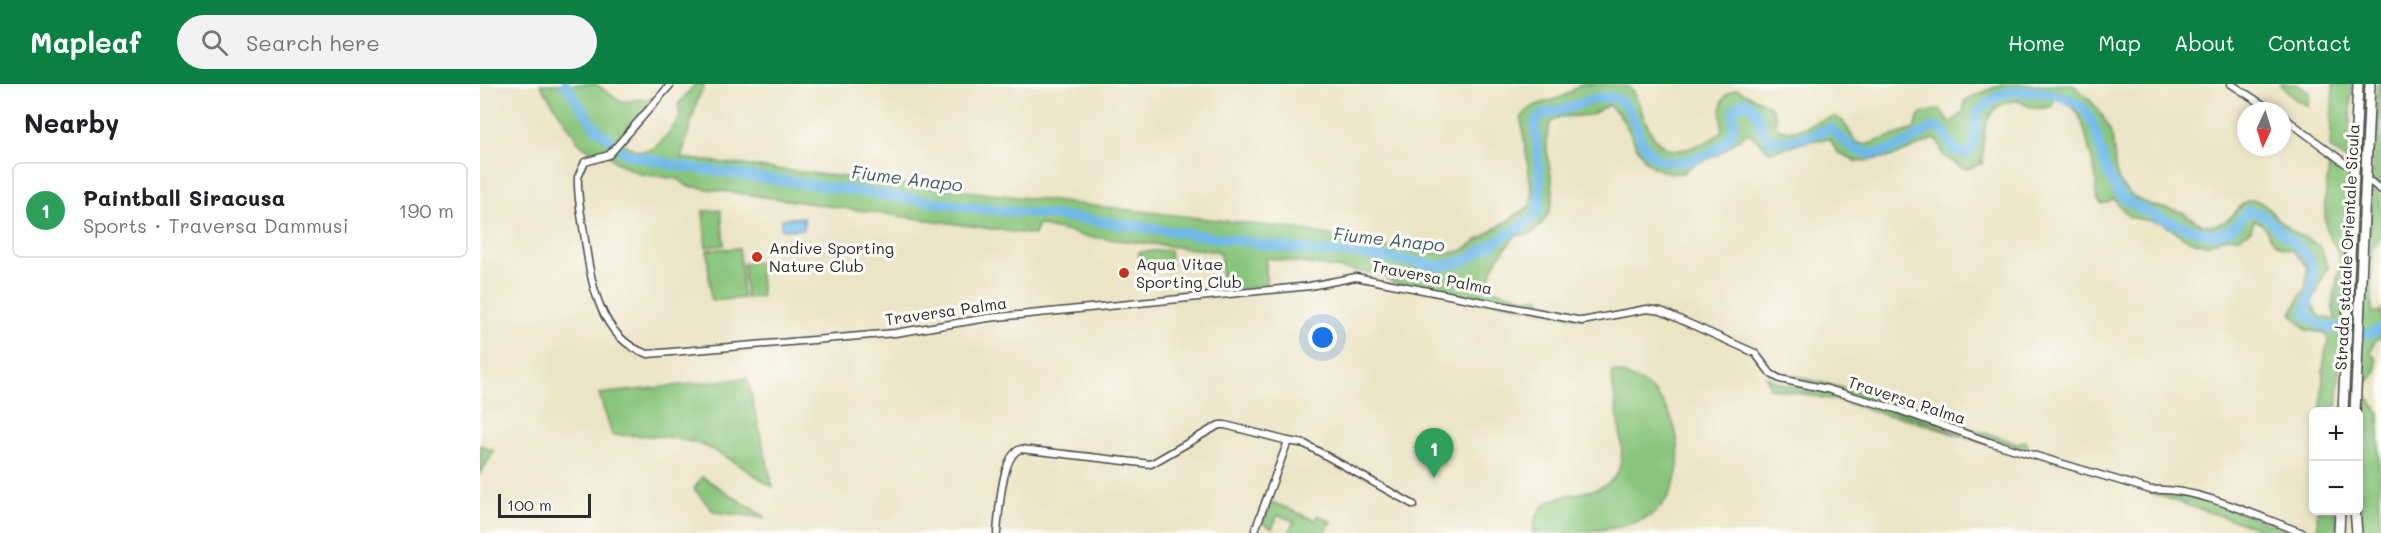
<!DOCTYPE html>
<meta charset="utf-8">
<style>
:root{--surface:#fff;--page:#f2f2f2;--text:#202124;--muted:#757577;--line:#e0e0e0;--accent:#0b8043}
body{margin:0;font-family:Mali,sans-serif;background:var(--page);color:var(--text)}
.controls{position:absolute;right:18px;bottom:18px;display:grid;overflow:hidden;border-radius:9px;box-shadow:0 3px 9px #0003}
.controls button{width:54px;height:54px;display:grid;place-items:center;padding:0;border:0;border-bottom:2px solid var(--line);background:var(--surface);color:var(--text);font:30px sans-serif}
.compass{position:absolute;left:1757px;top:18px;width:54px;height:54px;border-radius:50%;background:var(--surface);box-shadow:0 3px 9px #0003;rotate:184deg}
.scale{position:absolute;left:18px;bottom:15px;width:93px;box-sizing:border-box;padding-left:6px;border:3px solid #2b2b2b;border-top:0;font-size:16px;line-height:21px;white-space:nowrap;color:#2b2b2b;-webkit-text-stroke:4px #fdfcf7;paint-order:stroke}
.you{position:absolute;left:843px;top:254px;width:21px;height:21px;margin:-15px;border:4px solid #fff;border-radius:50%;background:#1a73e8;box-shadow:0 0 0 9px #1a73e833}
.badge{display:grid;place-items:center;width:39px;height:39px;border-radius:50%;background:var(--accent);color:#fff;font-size:20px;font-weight:700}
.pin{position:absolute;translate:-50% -50px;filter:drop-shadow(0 2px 3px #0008)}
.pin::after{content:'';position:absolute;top:32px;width:21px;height:18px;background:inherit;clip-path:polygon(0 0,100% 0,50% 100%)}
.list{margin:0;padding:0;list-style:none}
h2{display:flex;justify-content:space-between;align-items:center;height:78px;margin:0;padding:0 24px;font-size:26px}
h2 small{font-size:20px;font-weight:400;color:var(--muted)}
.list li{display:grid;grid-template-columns:39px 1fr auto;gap:18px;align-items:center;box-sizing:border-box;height:96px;margin:0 12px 12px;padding:0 12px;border:2px solid var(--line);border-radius:9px}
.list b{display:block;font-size:22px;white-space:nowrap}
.list p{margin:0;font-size:20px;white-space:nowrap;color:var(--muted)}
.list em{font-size:20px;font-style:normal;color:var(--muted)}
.icon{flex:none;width:33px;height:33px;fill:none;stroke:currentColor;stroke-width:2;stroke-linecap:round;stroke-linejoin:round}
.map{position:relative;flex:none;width:1901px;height:449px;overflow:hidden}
header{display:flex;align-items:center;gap:36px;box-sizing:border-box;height:84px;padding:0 30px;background:var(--accent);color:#fff}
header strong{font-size:28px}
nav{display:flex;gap:33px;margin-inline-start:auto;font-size:21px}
.search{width:420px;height:54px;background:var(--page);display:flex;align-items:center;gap:15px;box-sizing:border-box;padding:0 21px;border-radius:33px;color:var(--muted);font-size:22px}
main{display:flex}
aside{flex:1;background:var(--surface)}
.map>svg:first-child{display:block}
.green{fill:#89c57b;stroke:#5a7853;stroke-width:1.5}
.water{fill:#6eb9e7;stroke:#4c7289;stroke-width:1.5}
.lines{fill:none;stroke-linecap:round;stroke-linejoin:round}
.river{stroke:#6eb9e7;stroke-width:10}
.minor-casing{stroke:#484742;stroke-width:9}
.highway-casing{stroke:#484742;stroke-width:12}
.minor{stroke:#fff;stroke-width:6}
.highway{stroke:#fff;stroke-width:9}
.poi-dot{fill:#c8321e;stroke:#fdfcf7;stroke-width:2}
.labels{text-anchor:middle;stroke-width:6;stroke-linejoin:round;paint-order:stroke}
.street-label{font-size:16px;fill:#2b2b2b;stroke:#fdfcf7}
.poi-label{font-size:16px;fill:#2b2b2b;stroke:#fdfcf7;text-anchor:start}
.water-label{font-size:18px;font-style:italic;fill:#425d6d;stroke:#fdfcf7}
</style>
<header>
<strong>Mapleaf</strong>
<div class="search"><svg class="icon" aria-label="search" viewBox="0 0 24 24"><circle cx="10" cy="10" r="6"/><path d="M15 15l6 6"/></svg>Search here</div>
<nav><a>Home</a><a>Map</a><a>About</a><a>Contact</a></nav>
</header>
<main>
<aside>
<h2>Nearby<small></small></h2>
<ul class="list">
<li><span class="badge" style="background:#2e9e5b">1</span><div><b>Paintball Siracusa</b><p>Sports · Traversa Dammusi</p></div><em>190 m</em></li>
</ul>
</aside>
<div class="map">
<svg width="1901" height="449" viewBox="0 0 1901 449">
<rect width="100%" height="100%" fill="#fdfcf7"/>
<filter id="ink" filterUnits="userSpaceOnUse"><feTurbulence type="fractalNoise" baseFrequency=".0167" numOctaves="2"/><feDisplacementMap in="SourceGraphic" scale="12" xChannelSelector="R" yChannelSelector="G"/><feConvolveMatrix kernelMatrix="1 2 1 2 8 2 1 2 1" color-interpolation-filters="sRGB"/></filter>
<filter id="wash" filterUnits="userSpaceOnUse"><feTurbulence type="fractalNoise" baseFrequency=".008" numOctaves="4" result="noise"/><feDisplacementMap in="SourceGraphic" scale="24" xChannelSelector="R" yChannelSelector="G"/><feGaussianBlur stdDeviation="1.35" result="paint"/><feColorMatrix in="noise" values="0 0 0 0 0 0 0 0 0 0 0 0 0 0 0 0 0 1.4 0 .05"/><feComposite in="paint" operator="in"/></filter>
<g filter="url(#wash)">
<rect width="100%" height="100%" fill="#ebe4c5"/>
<g class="green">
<path d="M60,0H116L141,18L174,14L139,56C171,81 180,59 200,34L198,21L215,0H225L217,17L201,74L824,146L904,163L971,169L981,167L1050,122L1052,110L1041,35C1050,18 1068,19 1084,12C1091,9 1097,1 1103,0C1114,0 1139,0 1148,3C1165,12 1163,78 1209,64C1221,60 1232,57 1241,48C1243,30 1235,11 1257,5L1290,22L1296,33L1295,41C1312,57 1336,34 1355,33L1363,37L1376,58L1385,61L1434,45L1440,30L1460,25L1470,39L1483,29L1485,16L1522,0H1593C1610,16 1624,27 1631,50C1638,71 1629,93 1649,109C1664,122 1681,123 1699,127C1707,129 1712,136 1719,139C1725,142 1735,142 1741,139C1754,135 1761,115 1773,116C1785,117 1793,131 1801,138C1812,149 1827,154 1840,162L1848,182L1832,219C1837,232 1843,236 1856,235C1847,218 1858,199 1860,181C1861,165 1851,160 1847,147C1842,126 1847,102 1849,81L1852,75L1869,88L1866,147L1875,148V153H1889L1891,104L1901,112L1900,156L1892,164V228H1899L1901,224V253L1894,258L1891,268L1896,275V289L1884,301L1885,309L1899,329L1900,449H1880L1884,275L1860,274L1857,327H1841L1844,272L1849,258L1846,249L1826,246L1811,229L1826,203L1827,183L1813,166C1786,164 1790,139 1774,136L1771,146L1760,153H1747L1726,161L1706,155L1682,139L1649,133L1633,114L1629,118L1622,120C1614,114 1616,108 1616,99C1616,86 1611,74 1608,61C1603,39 1600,20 1575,15L1572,22C1560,27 1550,24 1539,17C1503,17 1502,51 1503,79L1487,85L1480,83L1463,71L1458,57L1454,55L1414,72L1378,78L1357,68L1350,55L1333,56L1290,68L1269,49C1257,54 1249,65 1237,71C1225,78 1212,78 1203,89C1149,93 1160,41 1128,21L1111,31L1079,33L1071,38C1054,80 1097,112 1051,150L1035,152C1022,171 1007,181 1011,205L1044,214H1060L1061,220L1104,231L1102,234L912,198L903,191L786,174V202L782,199L778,202L747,206V202H742L740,168L602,152C588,145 575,147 561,141L557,142L554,151L207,102L198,95L160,90L136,78L126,69L111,67L100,60Z"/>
<polygon points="1799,0 1817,0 1829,8 1828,22 1815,15"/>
<polygon points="1853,0 1872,0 1868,77 1850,64"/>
<polygon points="1897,0 1901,0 1901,102 1892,96"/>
<polygon points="241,126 244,161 226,163 223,127"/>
<polygon points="259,164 263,214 231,217 227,166"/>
<polygon points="690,166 691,182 660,184 659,168"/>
<polygon points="279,178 282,212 266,214 263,180"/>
<polygon points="1293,286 1389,311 1536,359 1546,357 1549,367 1302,293"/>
<path d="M1132,287C1148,291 1164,297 1176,310C1205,341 1208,402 1173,430C1143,449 1089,449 1053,449C1057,392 1118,425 1138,387C1149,364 1131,314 1132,287Z"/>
<path d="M1286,292C1303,304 1328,303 1348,308C1403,321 1456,342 1510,361L1413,331L1408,332L1361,317L1290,304Z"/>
<path d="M267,294L293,403C272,390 251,374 229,364C198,350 164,352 132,351L119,310Z"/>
<polygon points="0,361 14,367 0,390"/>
<polygon points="222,393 223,393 286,434 234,428 214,405"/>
<path d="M1667,408C1718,408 1768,432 1815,449H1793Z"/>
<polygon points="792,418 835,436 838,431 851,437 845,449 825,446 824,449 809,449 814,437 798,431 792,444 783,439"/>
<polygon points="1837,427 1856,427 1857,449 1838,449"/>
</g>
<polygon class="water" points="324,133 324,145 302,146 301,135"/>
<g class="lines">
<path class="river" d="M85,0L114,42L146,70L200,82L496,124L590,133L832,167L879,170L962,182L984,177L1050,137L1059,126L1060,96L1055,40C1059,27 1074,28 1085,25C1100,21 1118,10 1134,14C1166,22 1147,90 1209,76C1225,72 1252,62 1254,42C1254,35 1252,30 1255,24L1264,18C1281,24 1278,46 1290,57L1319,55L1351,44C1360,53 1372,67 1386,69C1408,72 1435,55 1452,43L1462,45L1474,66L1487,70L1494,61L1497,29C1517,9 1525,6 1553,8C1635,13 1605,62 1639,109C1649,124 1717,150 1735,150C1751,149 1759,137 1768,127C1785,129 1786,134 1798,145C1839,179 1839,179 1825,231L1843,242L1890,250L1901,244"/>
</g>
</g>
<g filter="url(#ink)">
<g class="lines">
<g class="minor-casing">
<g id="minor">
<path d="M191,0L129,71L105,78L98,93C97,111 101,130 104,149C110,193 118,255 168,270L415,249L508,234L830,202L876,193L1102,237L1167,225L1181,227L1275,269L1291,290L1300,295L1347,305L1416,325L1509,358L1671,406C1718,403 1779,433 1823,449"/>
<polyline points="1751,0 1793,27"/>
<polyline points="1802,32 1866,80"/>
<polyline points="1891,98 1901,106"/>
<polyline points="808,357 825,360 934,421"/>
<path d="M517,449C519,430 521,370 541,365L671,380L739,341H745L808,357L774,449"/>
</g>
</g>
<g class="highway-casing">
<g id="highway">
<polyline points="1863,328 1878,0"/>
<polyline points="1875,328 1890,0"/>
<polyline points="1875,426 1877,449"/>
<polyline points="1859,449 1860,426"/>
</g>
</g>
<use href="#minor" class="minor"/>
<use href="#highway" class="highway"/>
</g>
</g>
<g class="poi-dot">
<circle cx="277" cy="173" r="6"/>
<circle cx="644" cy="189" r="6"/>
</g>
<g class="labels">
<g class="street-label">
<text transform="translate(1867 163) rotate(-87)" y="6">Strada statale Orientale Sicula</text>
<text transform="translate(952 193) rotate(11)" y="6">Traversa Palma</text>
<text transform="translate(466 227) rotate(-8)" y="6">Traversa Palma</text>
<text transform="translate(1427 316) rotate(18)" y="6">Traversa Palma</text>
</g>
<g class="poi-label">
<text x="289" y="170">Andive Sporting<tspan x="289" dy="18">Nature Club</tspan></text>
<text x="656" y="186">Aqua Vitae<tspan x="656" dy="18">Sporting Club</tspan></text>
</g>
<g class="water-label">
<text transform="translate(427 95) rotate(7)" y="6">Fiume Anapo</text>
<text transform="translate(909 156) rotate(6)" y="6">Fiume Anapo</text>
</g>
</g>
</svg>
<div class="controls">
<button>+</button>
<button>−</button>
</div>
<svg class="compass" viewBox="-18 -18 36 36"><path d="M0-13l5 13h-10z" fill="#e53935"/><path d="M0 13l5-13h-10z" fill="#757577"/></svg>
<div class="scale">100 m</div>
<div class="you"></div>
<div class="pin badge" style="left:954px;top:394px;background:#2e9e5b">1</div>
</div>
</main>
